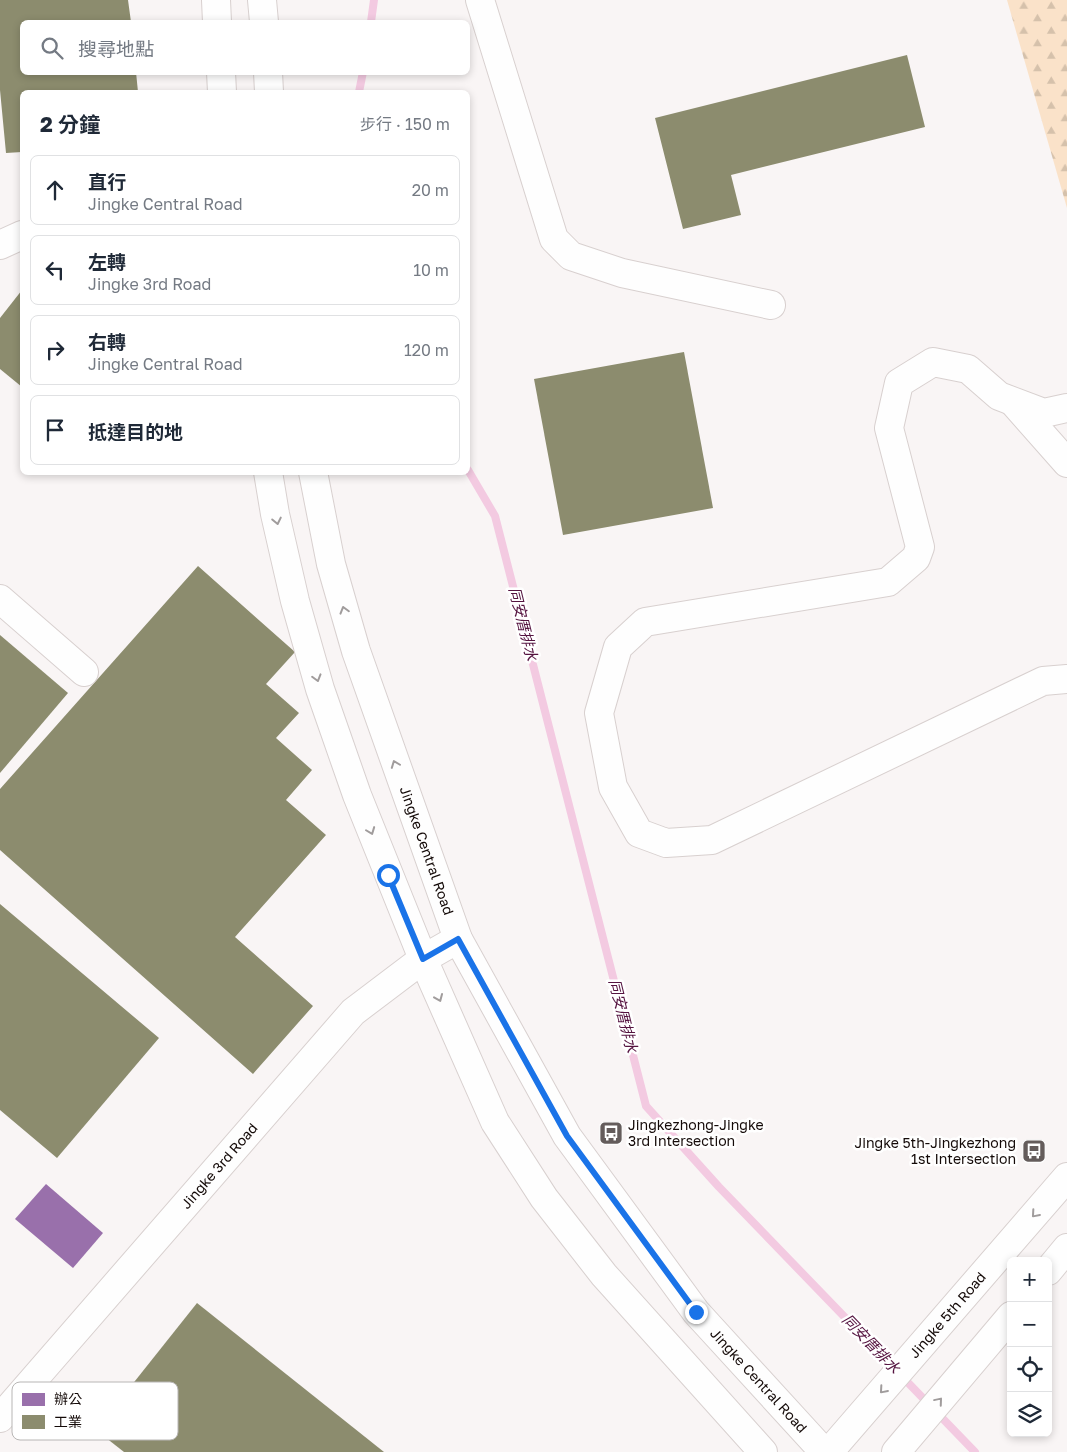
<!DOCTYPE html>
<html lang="zh-TW">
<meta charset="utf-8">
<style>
:root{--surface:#fff;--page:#f2f2f3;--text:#1f2937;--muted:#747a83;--line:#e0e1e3}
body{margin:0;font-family:"Golos Text","Noto Sans TC",sans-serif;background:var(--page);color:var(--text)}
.controls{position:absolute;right:15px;bottom:15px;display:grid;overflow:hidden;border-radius:8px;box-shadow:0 2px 8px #0003}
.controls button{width:45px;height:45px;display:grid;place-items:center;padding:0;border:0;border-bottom:1px solid var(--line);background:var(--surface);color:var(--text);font:25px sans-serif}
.stop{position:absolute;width:15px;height:15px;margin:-11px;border:4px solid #1a73e8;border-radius:50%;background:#fff}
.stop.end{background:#1a73e8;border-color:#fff;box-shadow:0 1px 5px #0008}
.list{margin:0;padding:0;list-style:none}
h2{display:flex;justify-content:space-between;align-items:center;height:65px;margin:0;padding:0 20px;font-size:21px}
h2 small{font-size:16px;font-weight:400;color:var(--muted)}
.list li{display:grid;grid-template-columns:32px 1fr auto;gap:15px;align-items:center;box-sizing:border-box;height:70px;margin:0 10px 10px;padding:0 10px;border:1px solid var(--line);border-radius:8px}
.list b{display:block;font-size:19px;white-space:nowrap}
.list p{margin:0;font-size:16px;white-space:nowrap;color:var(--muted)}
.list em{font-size:16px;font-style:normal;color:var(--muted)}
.icon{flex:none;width:28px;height:28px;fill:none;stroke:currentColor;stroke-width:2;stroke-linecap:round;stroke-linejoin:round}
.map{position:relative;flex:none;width:1067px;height:1452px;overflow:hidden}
.search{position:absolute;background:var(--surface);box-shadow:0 2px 8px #0003;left:20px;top:20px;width:450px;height:55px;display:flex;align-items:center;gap:12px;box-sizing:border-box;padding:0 18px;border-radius:8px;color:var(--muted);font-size:19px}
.panel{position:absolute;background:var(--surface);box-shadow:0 2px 8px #0003;left:20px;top:90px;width:450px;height:385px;border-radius:8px}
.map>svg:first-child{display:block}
.forest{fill:url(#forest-firs)}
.offices{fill:#9970ab}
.industry{fill:#8c8c6e}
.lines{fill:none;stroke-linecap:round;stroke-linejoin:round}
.stream{stroke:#f3cae1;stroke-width:8}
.minor-casing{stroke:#d8d0cf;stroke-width:30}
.minor{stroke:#fefefe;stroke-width:28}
.oneway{stroke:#a09c9c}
.route{stroke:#1a73e8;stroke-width:6}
.labels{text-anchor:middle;stroke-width:5;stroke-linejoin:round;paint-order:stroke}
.street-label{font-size:14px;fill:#140a08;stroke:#fff}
.poi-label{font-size:14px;fill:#140a08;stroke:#fff;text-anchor:start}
.water-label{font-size:15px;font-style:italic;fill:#551440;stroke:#fff}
.key{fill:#fff;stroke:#b8b6b5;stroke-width:1}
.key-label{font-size:14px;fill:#140a08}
</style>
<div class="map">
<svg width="1067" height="1452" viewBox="0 0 1067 1452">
<defs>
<pattern id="forest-firs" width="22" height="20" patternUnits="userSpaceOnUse" patternTransform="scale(1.25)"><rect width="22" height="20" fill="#fae2c9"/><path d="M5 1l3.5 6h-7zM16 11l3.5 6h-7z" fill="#d5c1ab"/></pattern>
</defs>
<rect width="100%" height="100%" fill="#f9f5f5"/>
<polygon class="forest" points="1007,0 1067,0 1067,208"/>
<polygon class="offices" points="46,1184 103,1233 73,1268 15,1219"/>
<g class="industry">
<polygon points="0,0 128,0 131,22 22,22 22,72 136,72 138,92 22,92 22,152 6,153 0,90"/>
<polygon points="907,55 925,127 731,175 741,215 683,229 655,118"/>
<polygon points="22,290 22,387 0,369 0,318"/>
<polygon points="684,352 713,508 563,535 534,379"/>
<polygon points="198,566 295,652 266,684 299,713 276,738 312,770 286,800 326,835 235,937 313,1006 253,1074 0,850 0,789"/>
<polygon points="0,635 68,693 0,773"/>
<polygon points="0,904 159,1038 57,1158 0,1110"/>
<polygon points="197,1303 384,1452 124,1452 96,1430"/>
</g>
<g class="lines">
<g class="stream">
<polyline points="371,22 374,0"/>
<polyline points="359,92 363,72"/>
<polyline points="468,470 495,516 646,1106 719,1187 975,1452"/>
</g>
<g class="minor-casing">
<g id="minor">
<polyline points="216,0 217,22"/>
<polyline points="262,0 264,22"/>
<polyline points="480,0 554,239 571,256 622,273 771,305"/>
<polyline points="221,72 222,92"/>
<polyline points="268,72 269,92"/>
<polyline points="0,245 22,235"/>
<polyline points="1014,403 1067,463"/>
<polyline points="1067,408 1044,413 999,396 968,369 933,362 899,383 889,428 920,547 916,558 888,582 645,622 618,647 599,713 613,787 639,833 666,843 712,840 1043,681 1067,679"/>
<polyline points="268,472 275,514 295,601 320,689 357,795 423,959 495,1122 544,1198 604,1275 763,1452"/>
<path id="s1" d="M313,472L331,564L356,651L458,939L567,1136L696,1312L824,1452"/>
<polyline points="0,599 84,672"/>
<polyline points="1048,1271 1067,1248"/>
<path id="s2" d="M0,1418L353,1012L423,959L458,939"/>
<path id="s3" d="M829,1452L1067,1177"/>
<polyline points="896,1452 1011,1316"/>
</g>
</g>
<use href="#minor" class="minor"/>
</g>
<defs><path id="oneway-chevron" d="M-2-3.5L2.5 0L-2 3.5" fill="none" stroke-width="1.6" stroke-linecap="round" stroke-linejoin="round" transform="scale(1.25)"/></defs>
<g class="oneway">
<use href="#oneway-chevron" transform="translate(277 521) rotate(78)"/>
<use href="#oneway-chevron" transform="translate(344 610) rotate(-106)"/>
<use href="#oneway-chevron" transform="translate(317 678) rotate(74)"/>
<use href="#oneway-chevron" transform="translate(395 764) rotate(-111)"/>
<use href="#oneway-chevron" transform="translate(371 831) rotate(69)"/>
<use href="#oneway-chevron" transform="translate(439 998) rotate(67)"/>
<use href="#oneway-chevron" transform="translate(1035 1214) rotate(131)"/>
<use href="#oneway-chevron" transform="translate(883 1390) rotate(131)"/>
<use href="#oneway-chevron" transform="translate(939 1401) rotate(-50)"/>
</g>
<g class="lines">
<polyline class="route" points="388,875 423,959 458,939 567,1136 696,1312"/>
</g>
<defs>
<g id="bus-square" transform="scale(1.25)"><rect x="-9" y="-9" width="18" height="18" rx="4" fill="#645c5b" stroke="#fff"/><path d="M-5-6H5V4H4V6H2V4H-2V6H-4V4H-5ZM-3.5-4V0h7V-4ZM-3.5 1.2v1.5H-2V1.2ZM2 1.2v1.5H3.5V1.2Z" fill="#fff"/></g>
</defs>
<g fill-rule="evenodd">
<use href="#bus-square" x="611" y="1133"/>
<use href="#bus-square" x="1034" y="1151"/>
</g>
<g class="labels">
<g class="street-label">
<text dy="5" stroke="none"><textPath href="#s1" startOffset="396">Jingke Central Road</textPath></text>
<text dy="5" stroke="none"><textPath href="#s2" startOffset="334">Jingke 3rd Road</textPath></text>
<text dy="5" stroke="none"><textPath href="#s3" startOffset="181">Jingke 5th Road</textPath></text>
<text dy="5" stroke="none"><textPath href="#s1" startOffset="1026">Jingke Central Road</textPath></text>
</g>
<g class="poi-label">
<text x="628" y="1130">Jingkezhong-Jingke<tspan x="628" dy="16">3rd Intersection</tspan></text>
<text x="1016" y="1148" text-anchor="end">Jingke 5th-Jingkezhong<tspan x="1016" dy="16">1st Intersection</tspan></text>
</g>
<g class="water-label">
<text transform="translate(523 624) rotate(76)" y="5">同安厝排水</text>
<text transform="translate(623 1016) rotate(76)" y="5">同安厝排水</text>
<text transform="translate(871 1344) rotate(46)" y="5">同安厝排水</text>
</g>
</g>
<rect x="12" y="1382" width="166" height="58" rx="8" class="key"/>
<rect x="22" y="1393" width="23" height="13" fill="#9970ab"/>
<rect x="22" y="1415" width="23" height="14" fill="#8c8c6e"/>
<g class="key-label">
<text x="54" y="1404">辦公</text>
<text x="54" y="1427">工業</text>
</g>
</svg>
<div class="controls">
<button>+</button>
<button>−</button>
<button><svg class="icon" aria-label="locate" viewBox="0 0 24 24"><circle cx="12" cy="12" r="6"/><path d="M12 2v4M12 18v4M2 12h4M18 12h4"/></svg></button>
<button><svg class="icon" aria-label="layers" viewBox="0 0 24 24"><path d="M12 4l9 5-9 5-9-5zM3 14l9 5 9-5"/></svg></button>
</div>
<div class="stop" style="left:388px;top:875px"></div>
<div class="stop end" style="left:696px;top:1312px"></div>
<div class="search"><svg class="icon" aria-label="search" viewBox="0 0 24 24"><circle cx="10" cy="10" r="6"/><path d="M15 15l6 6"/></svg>搜尋地點</div>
<section class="panel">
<h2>2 分鐘<small>步行 · 150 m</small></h2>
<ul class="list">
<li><svg class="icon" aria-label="ahead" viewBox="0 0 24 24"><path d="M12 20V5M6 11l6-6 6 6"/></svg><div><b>直行</b><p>Jingke Central Road</p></div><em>20 m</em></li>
<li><svg class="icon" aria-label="left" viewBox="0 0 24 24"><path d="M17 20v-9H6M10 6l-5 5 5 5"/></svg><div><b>左轉</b><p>Jingke 3rd Road</p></div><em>10 m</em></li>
<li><svg class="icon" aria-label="right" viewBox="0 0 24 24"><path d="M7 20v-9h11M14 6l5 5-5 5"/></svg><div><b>右轉</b><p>Jingke Central Road</p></div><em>120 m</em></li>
<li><svg class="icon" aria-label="arrive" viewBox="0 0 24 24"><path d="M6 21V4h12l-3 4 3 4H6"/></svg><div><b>抵達目的地</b></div></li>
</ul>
</section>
</div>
